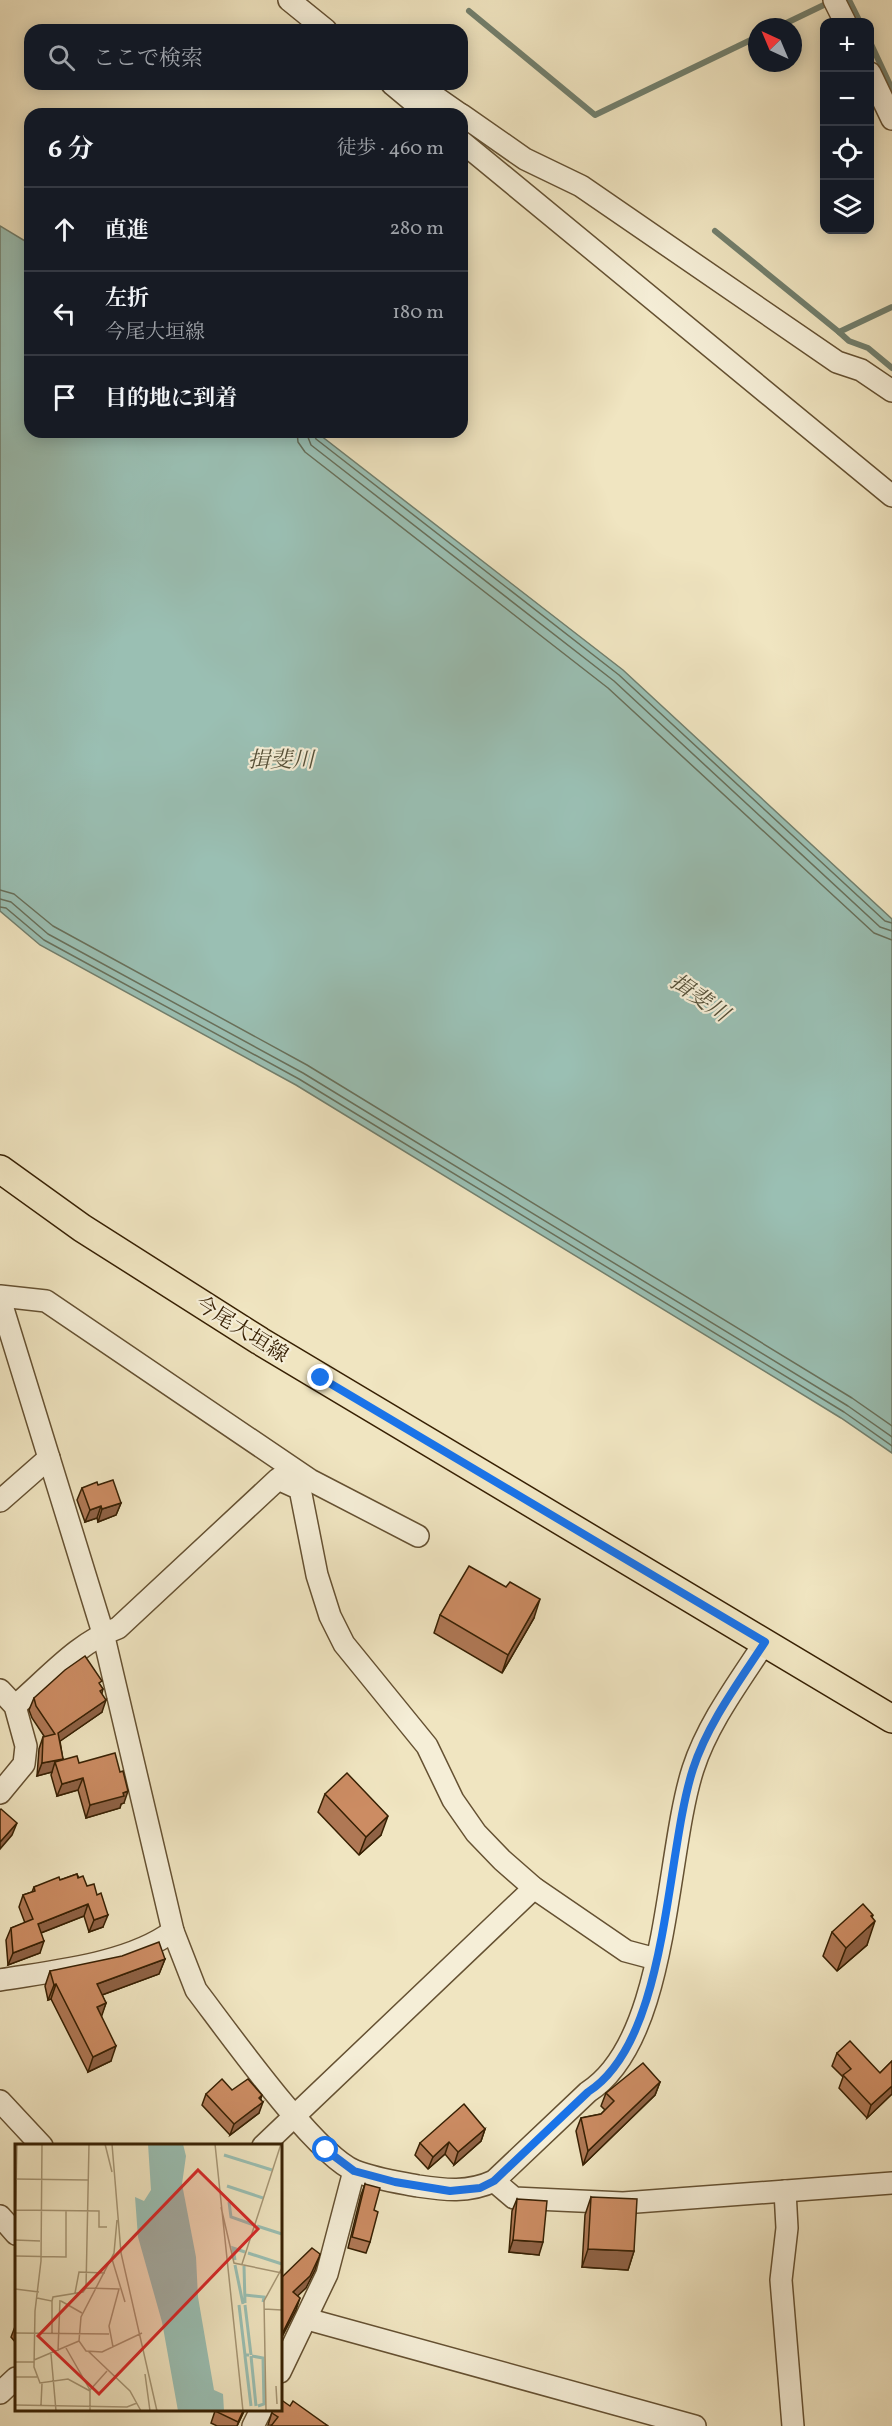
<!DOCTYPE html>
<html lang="ja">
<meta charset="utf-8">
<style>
:root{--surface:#171b24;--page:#242831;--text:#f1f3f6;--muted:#9ea1a6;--line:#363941}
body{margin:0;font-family:Vollkorn,"Noto Serif JP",serif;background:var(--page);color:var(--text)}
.controls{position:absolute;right:18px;top:18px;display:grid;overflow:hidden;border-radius:12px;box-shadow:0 3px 15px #0003}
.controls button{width:54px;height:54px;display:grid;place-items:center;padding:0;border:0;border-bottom:2px solid var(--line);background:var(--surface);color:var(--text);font:30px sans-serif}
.compass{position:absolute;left:748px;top:18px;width:54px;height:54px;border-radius:50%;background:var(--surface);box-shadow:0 3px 15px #0003;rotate:316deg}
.stop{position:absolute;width:18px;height:18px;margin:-14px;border:4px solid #1a73e8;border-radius:50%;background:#fff}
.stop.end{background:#1a73e8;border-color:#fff;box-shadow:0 2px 6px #0008}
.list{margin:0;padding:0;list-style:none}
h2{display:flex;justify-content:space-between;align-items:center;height:78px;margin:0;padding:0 24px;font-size:26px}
h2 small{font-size:20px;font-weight:400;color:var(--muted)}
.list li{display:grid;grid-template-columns:39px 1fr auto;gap:18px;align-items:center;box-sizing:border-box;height:84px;padding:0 24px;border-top:2px solid var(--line)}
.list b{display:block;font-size:22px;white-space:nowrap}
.list p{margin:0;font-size:20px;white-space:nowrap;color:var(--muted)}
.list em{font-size:20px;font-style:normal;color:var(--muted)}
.icon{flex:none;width:33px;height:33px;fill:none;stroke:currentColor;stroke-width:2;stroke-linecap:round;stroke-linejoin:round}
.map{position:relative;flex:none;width:892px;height:2426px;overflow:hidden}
.search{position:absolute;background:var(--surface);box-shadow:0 3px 15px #0003;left:24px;top:24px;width:444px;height:66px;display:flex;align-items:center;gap:15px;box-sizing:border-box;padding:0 21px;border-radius:18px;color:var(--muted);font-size:22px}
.panel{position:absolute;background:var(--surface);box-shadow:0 3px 15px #0003;left:24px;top:108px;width:444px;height:330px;border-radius:18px}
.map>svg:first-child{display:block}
.water{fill:#9abfb3;stroke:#727f6d;stroke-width:1.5}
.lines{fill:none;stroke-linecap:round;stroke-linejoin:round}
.shore{stroke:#68705b;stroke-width:1.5}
.stream{stroke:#727f6d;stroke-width:6}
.minor-casing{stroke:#655132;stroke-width:24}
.major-casing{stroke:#372003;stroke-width:30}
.minor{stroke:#f5eed7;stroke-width:21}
.major{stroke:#f0e5c1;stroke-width:27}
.wall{fill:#af7855;stroke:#372003;stroke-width:1.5}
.shaded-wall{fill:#8f6245;stroke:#372003;stroke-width:1.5}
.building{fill:#cc8c63;stroke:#372003;stroke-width:1.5}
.route{stroke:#1a73e8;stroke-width:8}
.labels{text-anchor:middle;stroke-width:4.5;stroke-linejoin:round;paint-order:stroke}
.street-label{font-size:21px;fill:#372003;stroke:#f5eed7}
.water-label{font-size:22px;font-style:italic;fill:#555038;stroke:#f5eed7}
.inset-river{fill:none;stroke:#9abfb3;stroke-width:3}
.inset-road{fill:none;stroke:#a69675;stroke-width:1.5}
.view{fill:#d62828;fill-opacity:0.15;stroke:#d62828;stroke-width:3}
.inset-edge{fill:none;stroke:#372003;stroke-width:3}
</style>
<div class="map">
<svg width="892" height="2426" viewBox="0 0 892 2426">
<rect width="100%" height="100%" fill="#f0e5c1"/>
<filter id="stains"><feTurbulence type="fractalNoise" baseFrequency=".00333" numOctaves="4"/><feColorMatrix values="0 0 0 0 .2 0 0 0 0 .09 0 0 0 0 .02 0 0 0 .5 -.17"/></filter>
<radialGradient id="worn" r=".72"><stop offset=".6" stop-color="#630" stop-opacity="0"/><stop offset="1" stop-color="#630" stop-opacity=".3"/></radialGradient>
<polygon class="water" points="0,226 30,244 30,432 316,432 623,670 892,919 892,1453 841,1418 296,1085 40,945 0,911"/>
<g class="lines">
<g class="shore">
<polyline points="297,432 298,442 305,452 608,688 874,933 892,940"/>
<polyline points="306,432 311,445 614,681 880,927 892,931"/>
<polyline points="313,432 316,439 619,675 885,921 892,923"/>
<polyline points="0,890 14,894 53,926 307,1065 852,1398 892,1426"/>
<polyline points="0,899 11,902 48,934 303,1073 848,1406 892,1437"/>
<polyline points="0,907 6,908 44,940 299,1079 844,1412 892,1446"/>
</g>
<g class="stream">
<polyline points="849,0 860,22"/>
<polyline points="469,11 595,115 757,37"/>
<polyline points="778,27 830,2"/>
<polyline points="870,42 892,89"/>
<polyline points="715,231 839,332"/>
<polyline points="892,307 839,332 849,341 868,348 892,368"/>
</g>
<g class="minor-casing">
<g id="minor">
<polyline points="289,0 326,30"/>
<polyline points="834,0 845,22"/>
<polyline points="870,73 892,119"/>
<polyline points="392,84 428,114"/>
<polyline points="417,84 460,114"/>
<polyline points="462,115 525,159 581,186 837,362 861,370 892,391"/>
<polyline points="462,142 892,496"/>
<polyline points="0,1296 46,1301 310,1480 418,1536"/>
<path d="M0,1299L103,1633L173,1931L196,1990C226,2029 315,2155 355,2171C375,2179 397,2182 418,2186C445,2190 468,2193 494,2181L588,2092C669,2040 665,1856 693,1769C708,1723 739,1682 765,1642"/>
<polyline points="0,1501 49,1458"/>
<polyline points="0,1690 15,1706 26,1746 24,1764 0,1793"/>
<path d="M15,1706C47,1679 78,1642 118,1628L278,1479L300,1489L317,1575L330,1616L344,1644L427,1746L453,1800L476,1833L502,1860L534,1888L626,1951L656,1959"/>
<path d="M0,1980C54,1971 129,1964 173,1931"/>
<polyline points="0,2101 42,2146"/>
<polyline points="263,2146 534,1888"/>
<polyline points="494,2181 514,2198 623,2203 892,2183"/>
<polyline points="785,2191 787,2228 781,2280 793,2426"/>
<polyline points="0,2216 16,2234"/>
<polyline points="307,2319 695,2426"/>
<polyline points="280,2372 327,2274 354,2171"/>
<polyline points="0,2393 16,2378"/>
<polyline points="253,2426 261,2410"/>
</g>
</g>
<g class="major-casing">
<polyline id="major" points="0,1169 82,1228 260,1341 892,1719"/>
</g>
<use href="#minor" class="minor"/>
<use href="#major" class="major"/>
</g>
<g class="wall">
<polygon points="98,1485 121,1503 116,1515 98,1522 97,1518 85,1522 77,1500 82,1488"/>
<polygon points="440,1615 534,1618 502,1673 434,1633"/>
<polygon points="100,1685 103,1689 102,1693 102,1712 60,1741 63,1760 79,1763 124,1803 121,1804 120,1808 86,1818 78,1790 57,1796 51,1775 52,1772 37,1776 39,1749 43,1737 44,1736 32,1718 29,1710 34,1698"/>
<polygon points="325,1794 381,1835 359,1855 318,1812"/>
<polygon points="77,1874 103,1927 89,1932 84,1916 41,1933 40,1953 8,1965 6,1940 11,1928 25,1923 19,1907 23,1895 32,1892 34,1887 60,1880"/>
<polygon points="872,1917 867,1945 837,1971 823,1956 832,1932"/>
<polygon points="165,1959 159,1974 102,1995 106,2003 101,2016 111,2061 88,2072 51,1999 48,2000 45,1986 50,1971"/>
<polygon points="837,2053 880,2073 892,2061 892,2094 867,2118 839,2088 843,2077 832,2066"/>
<polygon points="660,2082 655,2095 583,2165 576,2131 581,2118 601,2114 605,2110 601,2106 606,2093"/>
<polygon points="232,2090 261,2100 259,2113 230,2135 202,2105 206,2094"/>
<polygon points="485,2129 481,2141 454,2165 445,2154 428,2169 415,2155 420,2143"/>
<polygon points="365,2184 374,2210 370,2242 366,2253 348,2248 361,2195"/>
<polygon points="591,2197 634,2251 628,2270 582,2267 585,2215"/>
<polygon points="517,2199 539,2255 509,2252 512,2211"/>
<polygon points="16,2324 16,2343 11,2337"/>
<polygon points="290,2406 328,2426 268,2425 273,2409"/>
<polygon points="245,2409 237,2426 217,2426 211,2423 215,2411"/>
</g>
<g class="shaded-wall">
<polygon points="121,1503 116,1515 98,1522 102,1509"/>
<polygon points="101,1506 97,1518 85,1522 90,1510"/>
<polygon points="540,1599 534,1618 502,1673 508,1655"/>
<polygon points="106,1700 102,1712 53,1746 58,1733"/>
<polygon points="63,1759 59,1771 55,1762 52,1772 37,1776 42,1763"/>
<polygon points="83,1778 78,1790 57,1796 62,1784"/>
<polygon points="128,1791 124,1803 121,1804 120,1808 86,1818 90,1805"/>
<polygon points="388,1816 381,1835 359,1855 366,1837"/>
<polygon points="17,1823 12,1835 0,1849 0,1842"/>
<polygon points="88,1904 84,1916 33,1936 38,1924"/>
<polygon points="108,1915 103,1927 89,1932 94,1920"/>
<polygon points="873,1915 868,1928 875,1921 867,1945 837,1971 846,1948"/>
<polygon points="44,1941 40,1953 8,1965 13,1953"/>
<polygon points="165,1959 159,1974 91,1999 97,1984"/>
<polygon points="56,1984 51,1999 48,2000 54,1985"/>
<polygon points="106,2003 101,2018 97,2007"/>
<polygon points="116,2046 111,2061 88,2072 93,2057"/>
<polygon points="660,2082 655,2095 583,2165 588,2151"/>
<polygon points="892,2086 892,2094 867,2118 871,2105"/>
<polygon points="262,2095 259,2105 263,2102 259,2113 230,2135 234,2124"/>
<polygon points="485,2129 481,2141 454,2165 458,2152"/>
<polygon points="449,2142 445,2154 428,2169 433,2157"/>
<polygon points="513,2240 543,2242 539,2255 509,2252"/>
<polygon points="588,2249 634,2251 628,2270 582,2267"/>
<polygon points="319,2257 315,2270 306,2288 289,2304 293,2292"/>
<polygon points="300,2298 296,2310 280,2341 280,2338"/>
<polygon points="244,2409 245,2409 237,2426"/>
</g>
<g class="building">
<polygon points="113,1480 121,1503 102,1509 101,1506 90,1510 82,1488 97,1482 98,1485"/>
<polygon points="469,1566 506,1587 510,1582 540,1599 508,1655 440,1615"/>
<polygon points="85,1656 102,1681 99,1683 103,1689 100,1691 106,1700 58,1733 63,1759 42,1763 43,1737 55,1734 36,1706 34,1698 65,1670"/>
<polygon points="115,1753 120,1772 123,1771 128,1791 123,1793 124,1796 90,1805 83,1778 62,1784 55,1762 77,1756 79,1763"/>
<polygon points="347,1773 388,1816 366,1837 325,1794"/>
<polygon points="1,1809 17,1823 0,1842 0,1810"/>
<polygon points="77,1874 78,1878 83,1876 87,1886 94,1884 97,1895 101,1893 108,1915 94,1920 88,1904 38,1924 44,1941 13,1953 11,1928 33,1919 23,1895 35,1891 34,1887 59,1877 60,1880"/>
<polygon points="863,1904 873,1915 871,1916 875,1921 846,1948 832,1932"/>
<polygon points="159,1942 165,1959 97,1984 106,2003 97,2007 116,2046 93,2057 56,1984 54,1985 50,1971 122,1956"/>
<polygon points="850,2041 880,2073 892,2061 892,2086 871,2105 843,2075 851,2069 837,2053"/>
<polygon points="643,2063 660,2082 588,2151 581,2118 601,2114 614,2101 606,2093"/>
<polygon points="222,2079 232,2090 248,2079 262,2095 259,2098 263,2102 234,2124 206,2094"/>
<polygon points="464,2104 485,2129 458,2152 449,2142 433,2157 420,2143"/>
<polygon points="365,2184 380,2188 374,2210 378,2212 370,2242 352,2237"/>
<polygon points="591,2197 637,2199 634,2251 588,2249"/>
<polygon points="517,2199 547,2201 543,2242 513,2240"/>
<polygon points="312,2248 320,2254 319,2257 310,2276 293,2292 300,2298 280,2338 280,2279"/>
<polygon points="280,2399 290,2406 293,2401 328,2426 271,2426 278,2417 272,2413 273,2409 280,2409"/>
<polygon points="216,2409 244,2409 238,2422 215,2411"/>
</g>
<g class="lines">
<path class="route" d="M321,1378L765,1642C739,1682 708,1723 693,1769C665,1856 669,2040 588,2092L494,2181L480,2188L450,2191L395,2182L354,2171L326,2150"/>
</g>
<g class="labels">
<g class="street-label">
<text transform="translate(242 1329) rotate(32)" y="7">今尾大垣線</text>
</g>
<g class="water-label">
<text x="281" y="767">揖斐川</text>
<text transform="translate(700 997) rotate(35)" y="8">揖斐川</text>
</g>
</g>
<g transform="translate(15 2144)">
<rect width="267" height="267" fill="#f0e5c1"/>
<path d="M133,0H168L171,12L167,40L181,113L183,153L199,246L208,250L209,267H163L147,178L123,93L120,53L129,57L136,46Z" fill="#9abfb3"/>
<path class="inset-river" d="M209,11L257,26M212,42L248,54M214,58L216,73L239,81M242,82L267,90M233,109L267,120M220,116L218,104L230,108M220,121L228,160M229,122L230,159M230,151L249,153L248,158M224,161L230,211H234M230,161L236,211M230,212L236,262M236,212L241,262M237,212L248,214L249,260L243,262"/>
<path class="inset-road" d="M27,0L26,117L20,167L19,223L25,239L53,235L75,247M90,0L97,28M97,0L106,109L142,267M200,0L228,267M0,35L73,36M206,63L219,119L267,129M0,66L84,67V83H92M102,76L99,109L66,173L64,197L71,207L87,208L127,189M0,92L2,0M0,96L25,97M0,112L51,113V66M97,115L110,158M227,120L266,0M71,144L74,0M0,145L24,148M60,149L64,128L90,129M22,154L37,157V190M37,157L38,153L68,148L71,144L104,145L94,182L98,203M46,157L67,169M249,165L267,166M0,189L94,190M51,204L75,246M43,207L45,156M73,207L115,247L126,267M36,210L41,267M19,216L64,197M0,218H19M130,230L135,267M0,233H22M261,242L262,260M0,261L112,263L122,259M26,261L27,239M75,267V246L92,227M251,267L249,157L267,124"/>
<path class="view" d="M183,26L243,85L84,250L23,192Z"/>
<rect width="267" height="267" class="inset-edge"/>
</g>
<rect width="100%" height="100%" filter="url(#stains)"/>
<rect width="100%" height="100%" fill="url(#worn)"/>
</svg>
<div class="controls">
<button>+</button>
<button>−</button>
<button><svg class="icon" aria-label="locate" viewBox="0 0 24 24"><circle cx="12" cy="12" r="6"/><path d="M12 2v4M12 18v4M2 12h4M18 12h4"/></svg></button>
<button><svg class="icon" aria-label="layers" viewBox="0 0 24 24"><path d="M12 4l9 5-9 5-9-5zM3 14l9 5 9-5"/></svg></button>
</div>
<svg class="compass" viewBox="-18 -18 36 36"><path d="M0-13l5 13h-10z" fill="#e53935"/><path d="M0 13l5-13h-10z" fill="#9ea1a6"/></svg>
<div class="stop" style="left:326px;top:2150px"></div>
<div class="stop end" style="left:321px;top:1378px"></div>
<div class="search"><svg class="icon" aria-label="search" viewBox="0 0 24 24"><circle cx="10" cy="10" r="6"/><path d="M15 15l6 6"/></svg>ここで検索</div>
<section class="panel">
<h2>6 分<small>徒歩 · 460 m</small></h2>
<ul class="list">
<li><svg class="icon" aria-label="ahead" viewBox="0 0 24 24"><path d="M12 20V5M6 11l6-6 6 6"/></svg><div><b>直進</b></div><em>280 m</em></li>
<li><svg class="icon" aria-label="left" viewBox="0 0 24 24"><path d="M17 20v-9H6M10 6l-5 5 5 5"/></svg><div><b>左折</b><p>今尾大垣線</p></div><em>180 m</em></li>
<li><svg class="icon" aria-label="arrive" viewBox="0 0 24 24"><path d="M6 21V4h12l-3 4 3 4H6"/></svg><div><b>目的地に到着</b></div></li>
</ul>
</section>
</div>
